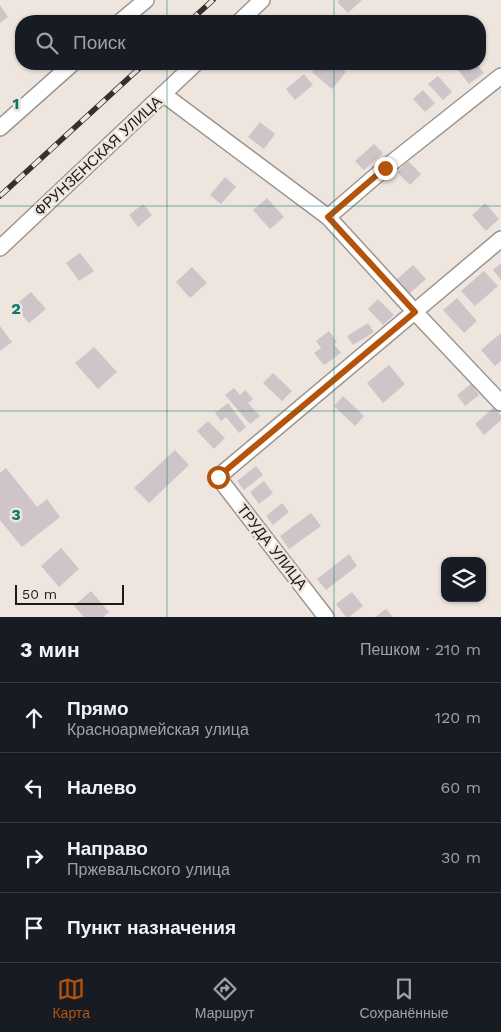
<!DOCTYPE html>
<html lang="ru">
<meta charset="utf-8">
<style>
:root{--surface:#171b24;--page:#242831;--text:#f1f3f6;--muted:#9ea1a6;--line:#363941;--accent:#b45309}
body{margin:0;font-family:"Work Sans",sans-serif;background:var(--page);color:var(--text)}
.controls{position:absolute;right:15px;bottom:15px;display:grid;overflow:hidden;border-radius:10px;box-shadow:0 1px 4px #0004}
.controls button{width:45px;height:45px;display:grid;place-items:center;padding:0;border:0;border-bottom:1px solid var(--line);background:var(--surface);color:var(--text);font:25px sans-serif}
.scale{position:absolute;left:15px;bottom:12px;width:109px;box-sizing:border-box;padding-left:5px;border:2px solid #1c1917;border-top:0;font-size:14px;line-height:18px;white-space:nowrap;color:#1c1917;-webkit-text-stroke:4px #eee5de;paint-order:stroke}
.stop{position:absolute;width:15px;height:15px;margin:-11px;border:4px solid #b45309;border-radius:50%;background:#fff}
.stop.end{background:#b45309;border-color:#fff;box-shadow:0 1px 5px #0008}
.list{margin:0;padding:0;list-style:none}
h2{display:flex;justify-content:space-between;align-items:center;height:65px;margin:0;padding:0 20px;font-size:21px}
h2 small{font-size:16px;font-weight:400;color:var(--muted)}
.list li{display:grid;grid-template-columns:32px 1fr auto;gap:15px;align-items:center;box-sizing:border-box;height:70px;padding:0 20px;border-top:1px solid var(--line)}
.list b{display:block;font-size:19px;white-space:nowrap}
.list p{margin:0;font-size:16px;white-space:nowrap;color:var(--muted)}
.list em{font-size:16px;font-style:normal;color:var(--muted)}
.icon{flex:none;width:28px;height:28px;fill:none;stroke:currentColor;stroke-width:2;stroke-linecap:round;stroke-linejoin:round}
.map{position:relative;flex:none;width:501px;height:617px;overflow:hidden}
.search{position:absolute;background:var(--surface);box-shadow:0 1px 4px #0004;left:15px;right:15px;top:15px;height:55px;display:flex;align-items:center;gap:12px;box-sizing:border-box;padding:0 18px;border-radius:20px;color:var(--muted);font-size:19px}
.sheet{height:345px;background:var(--surface)}
nav{display:flex;justify-content:space-around;align-items:center;box-sizing:border-box;height:70px;border-top:1px solid var(--line);background:var(--surface);font-size:14px;color:var(--muted)}
nav a{display:grid;justify-items:center;gap:2px}
nav .on{color:var(--accent)}
.map>svg:first-child{display:block}
.building{fill:#cfc4c8}
.lines{fill:none;stroke-linecap:round;stroke-linejoin:round}
.minor-casing{stroke:#9d968e;stroke-width:18}
.minor{stroke:#fff;stroke-width:15}
.rail-casing{stroke:#33302d;stroke-width:5.5}
.rail{stroke:#eee5de;stroke-width:4;stroke-dasharray:11;stroke-linecap:butt}
.route{stroke:#b45309;stroke-width:6}
.grid{fill:none;stroke:#0f766e;stroke-width:1;stroke-opacity:0.55}
.labels{text-anchor:middle;stroke-width:5;stroke-linejoin:round;paint-order:stroke}
.street-label{font-size:15px;fill:#1c1917;stroke:#eee5de}
.grid-label{font-size:16px;text-anchor:middle;font-weight:bold;fill:#0f766e;stroke:#eee5de;stroke-width:5;stroke-linejoin:round;paint-order:stroke}
</style>
<div class="map">
<svg width="501" height="617" viewBox="0 0 501 617">
<rect width="100%" height="100%" fill="#eee5de"/>
<g class="building">
<polygon points="339,0 362,0 348,13 337,2"/>
<polygon points="0,5 8,17 0,23"/>
<polygon points="318,64 336,64 346,72 332,89 312,72"/>
<polygon points="466,64 477,64 484,73 469,84 458,70"/>
<polygon points="304,74 313,85 295,100 286,89"/>
<polygon points="438,76 452,92 443,100 428,84"/>
<polygon points="423,90 435,103 425,112 413,99"/>
<polygon points="260,122 275,134 264,149 248,137"/>
<polygon points="374,144 383,153 364,170 355,161"/>
<polygon points="408,161 421,174 410,185 397,172"/>
<polygon points="225,177 236,187 221,204 210,195"/>
<polygon points="267,198 284,217 270,229 253,210"/>
<polygon points="485,203 499,219 486,231 472,215"/>
<polygon points="143,204 152,215 138,227 129,215"/>
<polygon points="80,253 94,271 79,281 66,263"/>
<polygon points="501,263 501,280 493,270"/>
<polygon points="413,265 426,279 409,294 396,280"/>
<polygon points="192,267 207,283 190,298 176,282"/>
<polygon points="484,271 498,286 475,306 461,291"/>
<polygon points="31,292 46,309 29,323 14,306"/>
<polygon points="457,298 477,321 464,333 443,310"/>
<polygon points="378,299 394,315 383,325 368,309"/>
<polygon points="368,323 374,332 353,345 347,336"/>
<polygon points="0,326 12,342 0,351"/>
<polygon points="329,331 337,342 334,344 341,353 324,365 314,353 321,348 316,341"/>
<polygon points="501,333 501,361 495,366 481,350"/>
<polygon points="94,347 117,372 98,389 75,363"/>
<polygon points="389,365 405,384 383,403 367,383"/>
<polygon points="273,373 292,391 282,401 263,383"/>
<polygon points="471,384 479,395 465,406 457,395"/>
<polygon points="234,388 240,395 245,390 253,399 248,403 260,416 250,424 225,395"/>
<polygon points="343,396 364,416 355,426 334,406"/>
<polygon points="228,403 246,427 239,433 226,417 221,421 215,413"/>
<polygon points="494,407 501,416 501,420 484,435 475,424"/>
<polygon points="208,421 225,438 214,449 197,431"/>
<polygon points="175,450 189,465 149,503 134,488"/>
<polygon points="256,466 263,475 244,490 237,481"/>
<polygon points="6,468 37,507 47,499 60,517 22,547 0,520 0,473"/>
<polygon points="264,481 273,493 259,504 250,492"/>
<polygon points="282,503 289,512 273,525 266,516"/>
<polygon points="311,513 321,526 289,549 280,536"/>
<polygon points="61,548 79,569 59,587 41,566"/>
<polygon points="349,554 357,566 326,590 317,579"/>
<polygon points="91,591 109,612 103,617 84,617 74,606"/>
<polygon points="352,592 363,606 349,617 346,617 336,604"/>
<polygon points="386,609 393,617 375,617"/>
</g>
<g class="lines">
<g class="minor-casing">
<g id="minor">
<polyline points="121,21 146,0"/>
<polyline points="240,21 262,0"/>
<polyline points="163,94 328,217 415,312 501,403"/>
<polyline points="0,128 72,64"/>
<polyline points="328,217 385,168 501,76"/>
<polyline points="0,248 195,64"/>
<polyline points="326,617 218,477 501,239"/>
</g>
</g>
<use href="#minor" class="minor"/>
<g class="rail-casing">
<g id="rail">
<polyline points="190,21 213,0"/>
<polyline points="0,196 144,64"/>
</g>
</g>
<use href="#rail" class="rail"/>
</g>
<g class="lines">
<polyline class="route" points="218,477 415,312 328,217 385,168"/>
</g>
<path class="grid" d="M167,0V21M334,0V21M167,64V617M334,64V617M0,206H501M0,411H501"/>
<g class="labels">
<g class="street-label">
<text transform="translate(98 156) rotate(-43)" y="5">ФРУНЗЕНСКАЯ УЛИЦА</text>
<text transform="translate(272 547) rotate(52)" y="5">ТРУДА УЛИЦА</text>
</g>
</g>
<g class="grid-label">
<text x="16" y="109">1</text>
<text x="16" y="314">2</text>
<text x="16" y="520">3</text>
</g>
</svg>
<div class="controls">
<button><svg class="icon" aria-label="layers" viewBox="0 0 24 24"><path d="M12 4l9 5-9 5-9-5zM3 14l9 5 9-5"/></svg></button>
</div>
<div class="scale">50 m</div>
<div class="stop" style="left:218px;top:477px"></div>
<div class="stop end" style="left:385px;top:168px"></div>
<div class="search"><svg class="icon" aria-label="search" viewBox="0 0 24 24"><circle cx="10" cy="10" r="6"/><path d="M15 15l6 6"/></svg>Поиск</div>
</div>
<section class="sheet">
<h2>3 мин<small>Пешком · 210 m</small></h2>
<ul class="list">
<li><svg class="icon" aria-label="ahead" viewBox="0 0 24 24"><path d="M12 20V5M6 11l6-6 6 6"/></svg><div><b>Прямо</b><p>Красноармейская улица</p></div><em>120 m</em></li>
<li><svg class="icon" aria-label="left" viewBox="0 0 24 24"><path d="M17 20v-9H6M10 6l-5 5 5 5"/></svg><div><b>Налево</b></div><em>60 m</em></li>
<li><svg class="icon" aria-label="right" viewBox="0 0 24 24"><path d="M7 20v-9h11M14 6l5 5-5 5"/></svg><div><b>Направо</b><p>Пржевальского улица</p></div><em>30 m</em></li>
<li><svg class="icon" aria-label="arrive" viewBox="0 0 24 24"><path d="M6 21V4h12l-3 4 3 4H6"/></svg><div><b>Пункт назначения</b></div></li>
</ul>
</section>
<nav>
<a class="on"><svg class="icon" aria-label="map" viewBox="0 0 24 24"><path d="M3 6l6-2 6 2 6-2v14l-6 2-6-2-6 2zM9 4v14M15 6v14"/></svg>Карта</a>
<a><svg class="icon" aria-label="directions" viewBox="0 0 24 24"><path d="M12 3l9 9-9 9-9-9zM9 14v-3h6M13 9l2 2-2 2"/></svg>Маршрут</a>
<a><svg class="icon" aria-label="saved" viewBox="0 0 24 24"><path d="M7 4h10v16l-5-4-5 4z"/></svg>Сохранённые</a>
</nav>
